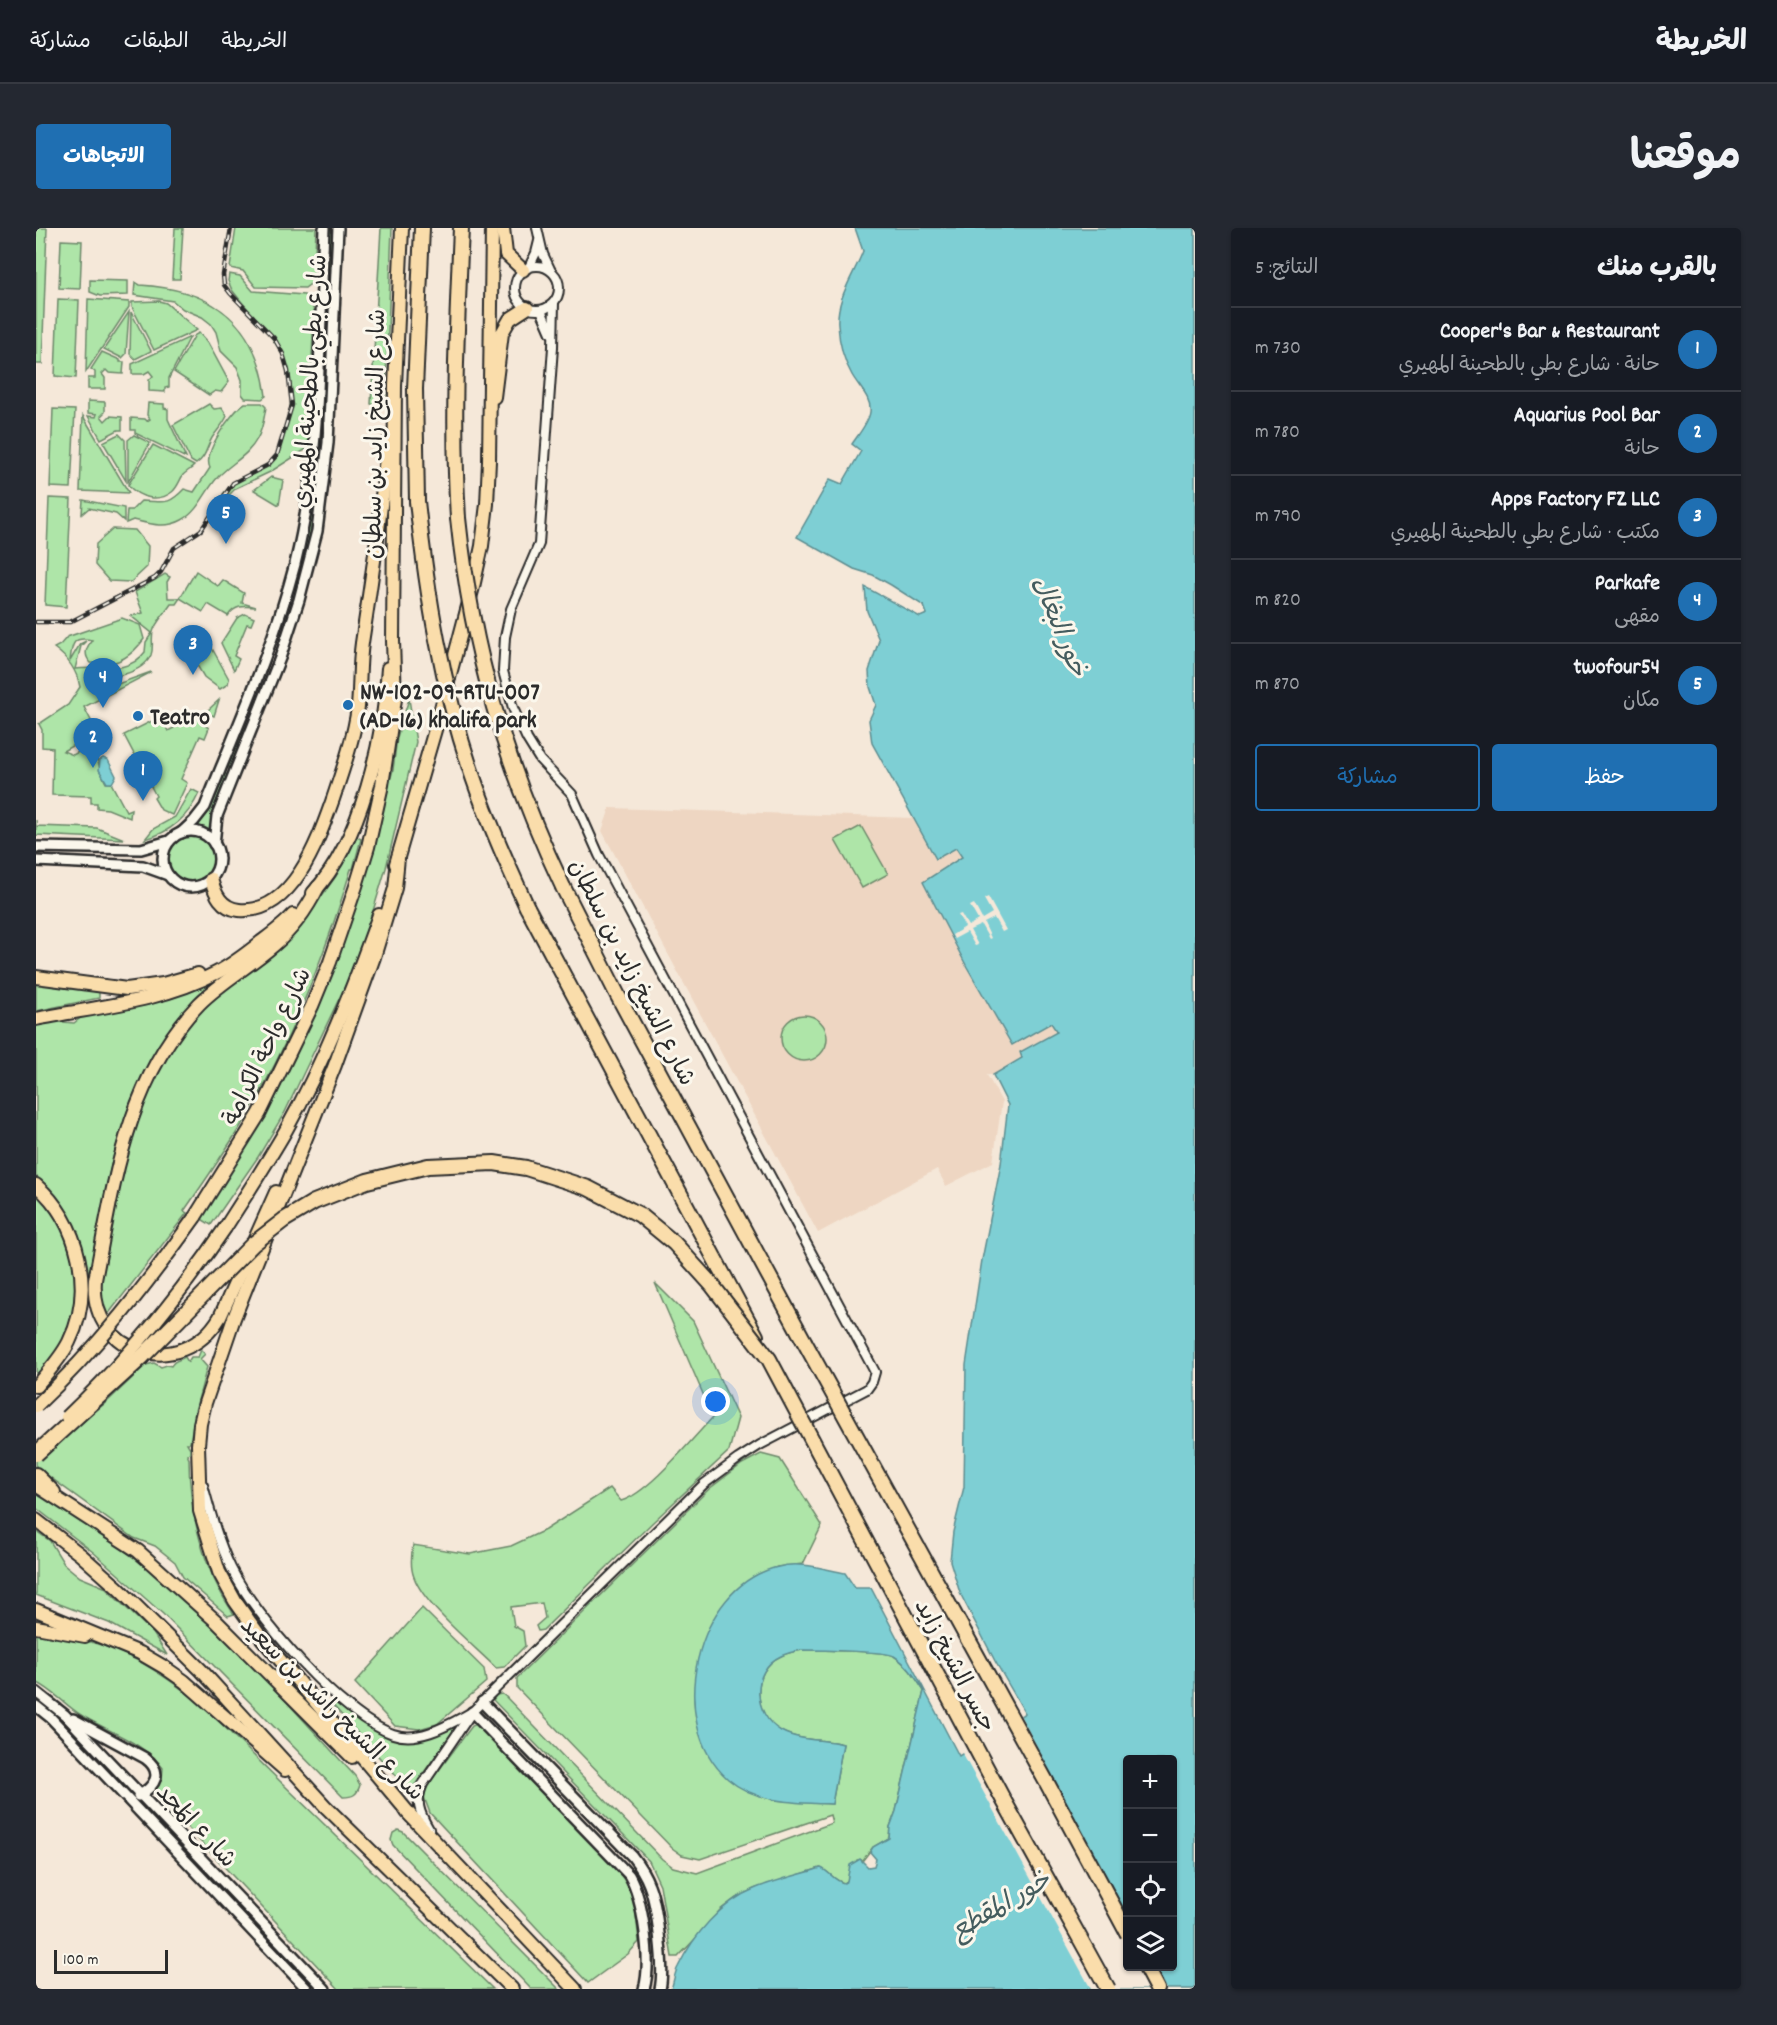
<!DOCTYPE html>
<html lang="ar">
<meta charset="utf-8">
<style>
:root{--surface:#171b24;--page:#242831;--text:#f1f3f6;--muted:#9ea1a6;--line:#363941;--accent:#1f6fb2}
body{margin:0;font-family:Dekko,"Playpen Sans Arabic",sans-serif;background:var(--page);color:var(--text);direction:rtl}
.controls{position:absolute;right:18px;bottom:18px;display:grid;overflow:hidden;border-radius:6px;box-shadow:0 2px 4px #0004}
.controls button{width:54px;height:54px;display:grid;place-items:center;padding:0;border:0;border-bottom:2px solid var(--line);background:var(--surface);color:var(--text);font:30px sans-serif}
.scale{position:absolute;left:18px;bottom:15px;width:114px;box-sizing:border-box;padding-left:6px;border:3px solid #2b2b2b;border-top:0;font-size:16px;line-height:21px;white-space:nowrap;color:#2b2b2b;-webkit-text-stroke:4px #fbf7ec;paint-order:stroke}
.you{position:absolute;left:680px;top:1174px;width:21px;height:21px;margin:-15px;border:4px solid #fff;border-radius:50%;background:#1a73e8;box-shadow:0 0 0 9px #1a73e833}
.badge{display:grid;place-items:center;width:39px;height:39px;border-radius:50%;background:var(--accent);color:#fff;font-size:20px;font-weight:700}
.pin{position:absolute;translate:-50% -50px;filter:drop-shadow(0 2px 3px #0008)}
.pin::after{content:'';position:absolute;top:32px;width:21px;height:18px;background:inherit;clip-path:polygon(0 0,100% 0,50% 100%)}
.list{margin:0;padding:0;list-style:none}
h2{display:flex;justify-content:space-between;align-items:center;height:78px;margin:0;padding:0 24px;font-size:26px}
h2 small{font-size:20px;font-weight:400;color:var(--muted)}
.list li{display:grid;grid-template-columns:39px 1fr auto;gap:18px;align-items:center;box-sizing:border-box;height:84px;padding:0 24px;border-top:2px solid var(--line)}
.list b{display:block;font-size:22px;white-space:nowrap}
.list p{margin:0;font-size:20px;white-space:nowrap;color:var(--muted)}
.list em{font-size:20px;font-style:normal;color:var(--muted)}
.actions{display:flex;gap:12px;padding:18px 24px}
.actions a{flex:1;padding:14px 0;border:2px solid var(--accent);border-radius:6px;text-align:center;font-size:21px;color:var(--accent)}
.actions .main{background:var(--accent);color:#fff}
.icon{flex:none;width:33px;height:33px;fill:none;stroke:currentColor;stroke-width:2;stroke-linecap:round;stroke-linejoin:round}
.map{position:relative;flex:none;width:1159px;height:1761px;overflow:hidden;direction:ltr;border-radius:6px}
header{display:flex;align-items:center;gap:36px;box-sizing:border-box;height:84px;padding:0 30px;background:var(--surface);border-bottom:2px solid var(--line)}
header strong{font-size:28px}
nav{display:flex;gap:33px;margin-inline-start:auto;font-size:21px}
.intro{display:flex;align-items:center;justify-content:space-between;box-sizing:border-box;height:144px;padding:0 36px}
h1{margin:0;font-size:42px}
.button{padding:15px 27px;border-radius:6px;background:var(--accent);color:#fff;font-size:21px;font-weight:700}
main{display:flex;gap:36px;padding:0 36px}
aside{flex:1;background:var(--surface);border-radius:6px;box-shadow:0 2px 4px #0004}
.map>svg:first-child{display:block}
.built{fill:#eed6c2}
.green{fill:#aee5a8;stroke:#6c886a;stroke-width:1.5}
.water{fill:#7ecfd4;stroke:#5d8d90;stroke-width:1.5;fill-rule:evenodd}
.pier{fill:#f5e8d9}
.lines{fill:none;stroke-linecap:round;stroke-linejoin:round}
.minor-casing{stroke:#2b2b2b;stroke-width:12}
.tertiary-casing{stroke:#2b2b2b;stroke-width:14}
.trunk-casing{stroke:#2b2b2b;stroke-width:16}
.motorway-casing{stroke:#2b2b2b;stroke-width:18}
.minor{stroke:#fbf7ec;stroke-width:8}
.tertiary{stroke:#fbf7ec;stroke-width:9}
.trunk{stroke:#faddab;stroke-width:12}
.motorway{stroke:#faddab;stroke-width:14}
.rail-casing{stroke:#2b2b2b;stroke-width:4.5}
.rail{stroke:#fbf7ec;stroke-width:2;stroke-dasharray:7;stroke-linecap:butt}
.trunk-bridge-casing{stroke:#2b2b2b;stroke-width:16;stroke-linecap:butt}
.motorway-bridge-casing{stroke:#2b2b2b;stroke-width:18;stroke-linecap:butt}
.trunk-bridge{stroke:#faddab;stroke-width:12}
.motorway-bridge{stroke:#faddab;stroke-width:14}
.poi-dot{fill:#1f6fb2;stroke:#fbf7ec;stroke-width:2}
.labels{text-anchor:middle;stroke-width:6;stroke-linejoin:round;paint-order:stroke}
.street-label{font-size:24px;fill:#2b2b2b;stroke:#fbf7ec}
.poi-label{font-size:24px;font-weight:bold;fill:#2b2b2b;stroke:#fbf7ec;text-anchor:start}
.water-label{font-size:26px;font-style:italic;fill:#445c5e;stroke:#fbf7ec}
</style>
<header>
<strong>الخريطة</strong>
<nav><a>الخريطة</a><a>الطبقات</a><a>مشاركة</a></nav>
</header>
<div class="intro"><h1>موقعنا</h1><a class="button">الاتجاهات</a></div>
<main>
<aside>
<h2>بالقرب منك<small>النتائج: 5</small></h2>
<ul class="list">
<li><span class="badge">1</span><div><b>Cooper's Bar &amp; Restaurant</b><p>حانة · شارع بطي بالطحينة المهيري</p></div><em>730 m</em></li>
<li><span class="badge">2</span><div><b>Aquarius Pool Bar</b><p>حانة</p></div><em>780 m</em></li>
<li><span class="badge">3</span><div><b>Apps Factory FZ LLC</b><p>مكتب · شارع بطي بالطحينة المهيري</p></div><em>790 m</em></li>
<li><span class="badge">4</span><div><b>Parkafe</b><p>مقهى</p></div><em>820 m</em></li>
<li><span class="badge">5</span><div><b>twofour54</b><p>مكان</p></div><em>870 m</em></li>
</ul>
<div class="actions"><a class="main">حفظ</a><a>مشاركة</a></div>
</aside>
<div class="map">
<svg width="1159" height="1761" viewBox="0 0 1159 1761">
<rect width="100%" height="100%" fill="#f5e8d9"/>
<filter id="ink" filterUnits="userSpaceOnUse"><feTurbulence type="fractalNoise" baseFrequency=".0167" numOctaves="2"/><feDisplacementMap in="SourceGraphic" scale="12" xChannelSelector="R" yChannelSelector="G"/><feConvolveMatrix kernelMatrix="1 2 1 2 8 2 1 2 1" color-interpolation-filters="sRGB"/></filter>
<g filter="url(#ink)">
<polygon class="built" points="574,580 877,590 900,631 921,620 926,630 887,654 937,749 976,816 1015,794 1021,804 984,824 987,830 957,847 951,847 966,874 957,934 910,958 901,941 782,1005 566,603"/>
<g class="green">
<polygon points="0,0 11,0 6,136 0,136"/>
<polygon points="139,0 147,0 144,51 136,51"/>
<polygon points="200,0 280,0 278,53 269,60 220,59 207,43 194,40"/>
<polygon points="292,0 297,0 295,52 289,52"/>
<polygon points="345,0 356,0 349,179 335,176"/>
<polygon points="25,12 46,13 44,61 23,60"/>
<path d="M193,46L204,48L217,63L268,67L274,72L278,83L272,220L234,244L200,260L191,269L187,266C190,263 193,259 196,256C209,244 228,243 239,229C246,221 248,206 251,195C268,130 231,107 196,62L192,53Z"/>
<polygon points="54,52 92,53 92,67 64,68 54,64"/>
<path d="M99,54L104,57C176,61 221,94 230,168L226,171L209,170L206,166V152L201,139L185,123L180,104L175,96L166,89L147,81L137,73L98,67Z"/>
<polygon points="22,71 43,72 40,150 19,148"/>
<polygon points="52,71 93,74 93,79 50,144"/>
<polygon points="123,73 130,75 161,102 118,122 96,79 96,74"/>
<polygon points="289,75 295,75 288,214 282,214"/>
<polygon points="93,84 90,126 86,130 68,121"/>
<polygon points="95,84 115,123 99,131 94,126"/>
<polygon points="163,105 172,115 193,154 185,164 179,163 173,167 138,144 159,107"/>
<polygon points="154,109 133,150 133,159 129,160 129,164 113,163 113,152 117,148 113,143 108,146 96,146 96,136"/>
<polygon points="66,124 84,132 84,134 88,134 87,146 73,145 70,142 66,146 69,150 69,161 52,161 52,150 59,150 59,144 55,141"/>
<polygon points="52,173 69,174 69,184 65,188 69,193 74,188 86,189 86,202 82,202 65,211 52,188 60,189 61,186 52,185"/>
<polygon points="112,175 128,176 128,180 132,181 132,191 150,230 99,205 99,202 95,202 95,190 109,191 111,193 114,191 111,187"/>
<path d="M209,175H226L230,179C228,190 227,201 221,211C212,228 195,235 182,249C169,263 163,283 146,292C130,301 114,296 97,292L90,295L91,282H96L105,273C127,273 131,279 148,261L158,264L174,240C166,225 196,183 209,175Z"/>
<path d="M173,176L178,181L186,180L191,188C187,197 181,202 176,210C170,220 171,228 160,236L155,233L137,197Z"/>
<polygon points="17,181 39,182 35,260 14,259"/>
<polygon points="47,188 93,265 44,263"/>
<polygon points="83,206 89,212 90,253 67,214"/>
<polygon points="98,207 114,215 92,254 92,212"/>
<path d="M117,217L158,238C155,241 150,244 147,247C143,253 142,259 136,264C122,275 103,270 92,257Z"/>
<polygon points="235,249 247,252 243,277 218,262"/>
<polygon points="13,270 35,271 30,379 9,377"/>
<polygon points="47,272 88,280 88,293 80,286 53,280 46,286"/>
<polygon points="275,278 280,279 271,327 265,326"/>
<polygon points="77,301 99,302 112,318 111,339 95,354 73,353 59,337 60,316"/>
<path d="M160,343L182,358L187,352L208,365L206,375L220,379C208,378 199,377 192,388L172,376L167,384L144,370L140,376H135C130,384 119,395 117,404C115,411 118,419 115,427C107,446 73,451 56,450L52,455L76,458L115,444L114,445L48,479L61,504L27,523L37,527L55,517C62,530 63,542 70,555H75L90,583L95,581L94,590L72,581L61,580V575H55V568L16,567L17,520L6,519V502L3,496L32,477L44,459C41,443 32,430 18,420L24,417L31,409L86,390L104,397L108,411C95,429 78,440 55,435C47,427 50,420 56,412C36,408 36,416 34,433L44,416L50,413L45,418L39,441C63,438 92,447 109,424L110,414L116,405L95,388L107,385L99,364L129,346L134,349L131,354L132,370H144Z"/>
<polygon points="209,386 218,390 215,397 211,396 198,428 203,431 198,442 185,415 201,390"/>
<polygon points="172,413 193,451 192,456 184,461 168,449 159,434"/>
<polygon points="373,471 380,514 350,640 334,693 311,754 249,884 222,929 175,997 159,987 225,888 306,714 357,542 361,509"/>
<polygon points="183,472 178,488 173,486 168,497 173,500 169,510 164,508 145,551 151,555 136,587 125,582 118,570 120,568 88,507 124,489 132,503 171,483"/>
<polygon points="209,494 214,496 196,541 190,539"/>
<polygon points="187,545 192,547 176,588 173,604 161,598 171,586"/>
<path d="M155,561L163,565C153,588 134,605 109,611L117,601L139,589Z"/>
<polygon points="0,592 0,598 61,600 88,611 0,607"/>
<polygon points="825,598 852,646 826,660 799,612"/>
<circle cx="155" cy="631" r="24"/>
<path d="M321,609L325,611L317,641H315C289,727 255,814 209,891C190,922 169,953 148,983L151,985L70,1089L63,1060L85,947L101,890L122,841L136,816L166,781L267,694L300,648Z"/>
<polygon points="0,754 63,763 63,770 0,783"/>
<path d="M176,754C153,779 131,803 114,833C78,896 65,982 53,1053C49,1011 32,976 0,948V797L29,791L28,794L38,795L47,788L136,770Z"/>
<circle cx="768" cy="810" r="23"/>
<path d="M0,966C37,1002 51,1064 27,1111C20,1125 10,1137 0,1148Z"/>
<path d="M619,1055L657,1093L702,1190L693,1223L617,1294L507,1402L502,1403L500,1398L509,1390L506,1375L475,1379L478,1398L487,1403L489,1418L468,1439L460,1440C438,1418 388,1377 378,1349C374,1339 375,1328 377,1317L434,1326L475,1318L509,1302L574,1260L585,1273C612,1266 656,1211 677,1189Z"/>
<path d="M165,1122L169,1126L164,1131L171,1139L159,1183L154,1215H151L154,1220V1225L151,1226L153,1231C153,1284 167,1342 198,1386L192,1388L147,1349L139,1334L119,1318L98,1310L0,1239V1233L73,1172L110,1137L118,1135L125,1139L131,1137L135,1138C139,1131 143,1133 149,1129L152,1134L155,1129H162Z"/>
<path d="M725,1226L744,1231L786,1297L767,1336L741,1339L718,1349L712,1563L738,1572L796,1576L807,1516C787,1511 763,1513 744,1503C717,1487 714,1442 745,1428C751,1425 760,1423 767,1422C780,1422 851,1423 858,1428C872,1437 879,1449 888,1463L860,1583L854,1599L853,1610L837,1619L827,1632H821L811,1653L808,1655C798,1653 794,1644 784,1640L718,1661L700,1670L684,1682L661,1709L642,1729H636L624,1657L613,1633L457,1472L460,1467L466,1466L470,1469L626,1631L637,1639L661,1645L796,1595L794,1587L664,1631L646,1627L636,1620L481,1460V1450L673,1261L706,1236Z"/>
<path d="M0,1260C49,1293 98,1327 143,1367C206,1422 262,1487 319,1548L324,1557C321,1567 317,1569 307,1569L127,1386L57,1324L0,1280Z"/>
<polygon points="0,1303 14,1313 28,1336 44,1349 68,1359 117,1405 131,1427 73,1395 0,1367"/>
<polygon points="386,1380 448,1441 450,1454 401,1496 383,1501 359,1498 319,1455"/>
<path d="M0,1406C68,1408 115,1435 166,1477L457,1761H303L118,1564L126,1551L127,1540C107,1514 73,1504 45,1487C29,1477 17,1462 0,1454Z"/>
<path d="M297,1471C309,1479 346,1507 357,1510C377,1515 399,1508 416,1497L419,1498V1501L378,1558L376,1566L294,1474Z"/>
<polygon points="441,1496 584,1645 598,1669 603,1714 592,1726 552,1755 394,1585 388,1569 391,1558 436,1498"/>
<polygon points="362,1602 367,1604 523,1761 495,1761 357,1617 355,1612 357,1605"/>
</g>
<g class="water">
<path d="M819,0H1159V1761H635C638,1754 638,1746 642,1739C657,1708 685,1674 718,1661C739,1652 763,1647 785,1640C794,1644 798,1653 808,1655L811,1653L814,1637L824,1631L832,1639L838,1638L840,1631L834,1624L837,1619L853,1610L854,1599L860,1583L888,1463C879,1449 872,1437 858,1428C851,1423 780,1422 767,1422C760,1423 751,1425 745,1428C714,1442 717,1487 745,1503C763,1513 787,1511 807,1516L796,1576C762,1575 719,1575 692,1551C628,1495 659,1358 742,1339C764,1333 787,1341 809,1345L819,1360H835L923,1528L989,1485L959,1433L924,1365L914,1333L917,1304L928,1259L930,1137L946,1032L965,936L972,877L957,847L986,830L984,824L1021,804L1015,795L976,817L931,739L887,654L926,629L920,620L900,631L836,515L833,492L840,477L834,459L833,443L843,412L831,383L829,359L884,389L891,386L888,378L855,357L837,347L818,341L761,309L794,251L806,256L825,223L816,216C822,207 833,194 834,184C836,170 822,158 816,147C808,133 803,114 802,97C800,70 818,47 827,23ZM1092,1532H1136V1738H1092Z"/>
<polygon points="67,530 72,532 80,548 76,555 71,555 63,542 64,532"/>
</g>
<g class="pier">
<polygon points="952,669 970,702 966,704 958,690 948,695 955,710 953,711 945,697 934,702 942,717 939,718 931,704 918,711 916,707 929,699 922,687 925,686 932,698 942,692 934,678 938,676 946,691 956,685 948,671"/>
<polygon points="983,1485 1091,1687 1092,1738 1119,1739 1131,1761 1055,1761 925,1523"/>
</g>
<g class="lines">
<g class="minor-casing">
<g id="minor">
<polyline points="501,0 507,26 514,41"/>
<circle cx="501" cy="60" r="22"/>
<polyline points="493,39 500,25 503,13"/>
<polyline points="505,82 515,105"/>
<path d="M167,1257C175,1286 182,1313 195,1340C219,1388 305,1488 357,1506C383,1515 412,1497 434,1485"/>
<path d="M393,1601C383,1584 379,1574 387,1556L436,1484L668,1256L702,1231L724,1217L831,1161L836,1154L839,1144L563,627L536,566L504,532L491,511L477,480L467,443L469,409L475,381L503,316L517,119L518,75"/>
</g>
</g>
<g class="tertiary-casing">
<g id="tertiary">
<circle cx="155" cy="631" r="28"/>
<path d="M145,605L158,593L169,579C201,499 237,420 259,336C286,227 283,111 288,0"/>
<polyline points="178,616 181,588 244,430 263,372 281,303 292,215 302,0"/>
<polyline points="0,619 105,621 133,613"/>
<polyline points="0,633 107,638 132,647"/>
<polyline points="0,1464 29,1487 289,1761"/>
<path d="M446,1474L596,1628C603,1637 609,1646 613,1657C621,1677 629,1740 624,1761"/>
<polyline points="0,1478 15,1490 271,1761"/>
<path d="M436,1484L593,1647C607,1671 616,1734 608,1761"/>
<path d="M37,1491L109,1530C128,1544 120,1558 102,1568"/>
</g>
</g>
<g class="trunk-casing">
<g id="trunk">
<polyline points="467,0 470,26 487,42"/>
<polyline points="458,169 466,105 474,91 491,80"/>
<polyline points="362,630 359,660 338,729 299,837 198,1090 169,1175 164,1196 162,1217 164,1283 183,1344 199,1373 224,1408 376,1589"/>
<polyline points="360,636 403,488 437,359 446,318 451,276 453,233 456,0"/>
<path d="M175,651C179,666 185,680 203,682C257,687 283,610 297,571C307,541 318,510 322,479C324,457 323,436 326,415C336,349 346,282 351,215"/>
<path d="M277,665C326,612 348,510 352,440"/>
<polyline points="0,749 91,761 127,756 162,746"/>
<path d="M0,791C59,779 125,774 180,745C196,737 211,725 225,714C237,705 248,697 257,687"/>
<path d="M0,957C43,994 59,1062 33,1114C25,1130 12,1144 0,1158"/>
<path d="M240,964L184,1089C146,1153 53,1128 59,1052C78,955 91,851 163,776C186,753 214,738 238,717C257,701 271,681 282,659"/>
<polyline points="159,989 224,885 276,778 294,734 320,658 332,619 346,557 359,471 357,413 359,158 366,0"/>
<path d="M189,1000C210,967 231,935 250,902C288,834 317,760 343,687"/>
<polyline points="0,1246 18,1264"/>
<polyline points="0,1257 102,1323 180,1393 316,1529"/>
<polyline points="0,1292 45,1327 82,1360 165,1442 289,1578 476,1761"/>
<polyline points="0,1382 104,1425 128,1439 148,1453 249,1542"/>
<polyline points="0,1399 49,1408"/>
<polyline points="371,1584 539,1761"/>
</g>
</g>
<g class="motorway-casing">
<g id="motorway">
<polyline points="381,273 379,161 386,0"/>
<path d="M422,290C416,193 421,97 425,0"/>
<polyline points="527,659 582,768 768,1113"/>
<polyline points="491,679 720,1108"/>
<polyline points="1109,1738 1121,1761"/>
</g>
</g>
<use href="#minor" class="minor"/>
<use href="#tertiary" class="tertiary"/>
<use href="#trunk" class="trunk"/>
<use href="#motorway" class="motorway"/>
<g class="rail-casing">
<polyline id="rail" points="0,394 34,394 119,350 125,344 138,320 165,302 197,255 232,237 241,227 256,177 252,143 247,126 238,110 194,65 188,57 187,47 195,0"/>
</g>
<use href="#rail" class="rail"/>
<g class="trunk-bridge-casing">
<g id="trunk-bridge">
<path d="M0,1178C61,1121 111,1056 159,989"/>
<path d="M31,1189C91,1132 143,1068 189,1000"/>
</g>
</g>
<g class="motorway-bridge-casing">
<g id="motorway-bridge">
<path d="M381,273C391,367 406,459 437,549C452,593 471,636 491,679"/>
<path d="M422,290C436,424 469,537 527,659"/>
<polyline points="768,1113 1011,1555 1092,1706"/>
<polyline points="0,1226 106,1129 217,1016 248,992 278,974 331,953 392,938 458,935 490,940 552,960 604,987 638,1015 676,1057 733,1131 968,1573 1072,1761"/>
</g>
</g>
<use href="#trunk-bridge" class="trunk-bridge"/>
<use href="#motorway-bridge" class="motorway-bridge"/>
</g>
</g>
<g class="poi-dot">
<circle cx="312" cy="477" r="6"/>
<circle cx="102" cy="488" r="6"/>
</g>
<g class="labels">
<g class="street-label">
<text transform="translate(273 153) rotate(-86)" y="8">شارع بطي بالطحينة المهيري</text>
<text transform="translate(338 206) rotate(-89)" y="8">شارع الشيخ زايد بن سلطان</text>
<text transform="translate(597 744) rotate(63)" y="8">شارع الشيخ زايد بن سلطان</text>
<text transform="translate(230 818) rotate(-64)" y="8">شارع واحة الكرامة</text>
<text transform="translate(920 1437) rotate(62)" y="8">جسر الشيخ زايد</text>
<text transform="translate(297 1480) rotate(45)" y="8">شارع الشيخ راشد بن سعيد</text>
<text transform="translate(161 1597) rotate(47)" y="8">شارع المَجد</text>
</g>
<g class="poi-label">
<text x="324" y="471">NW-102-09-RTU-007<tspan x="324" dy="28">(AD-16) khalifa park</tspan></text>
<text x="114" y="496">Teatro</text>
</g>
<g class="water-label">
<text transform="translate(1025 398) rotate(68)" y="9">خور البغال</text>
<text transform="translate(964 1676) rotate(-30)" y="9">خور المقطع</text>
</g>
</g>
</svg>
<div class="controls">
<button>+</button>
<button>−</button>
<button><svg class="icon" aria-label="locate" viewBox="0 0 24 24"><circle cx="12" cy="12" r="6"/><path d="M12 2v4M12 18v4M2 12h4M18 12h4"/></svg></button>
<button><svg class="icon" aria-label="layers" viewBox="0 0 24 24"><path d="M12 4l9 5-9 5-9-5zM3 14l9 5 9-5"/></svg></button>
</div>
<div class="scale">100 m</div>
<div class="you"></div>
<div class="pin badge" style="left:107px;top:573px">1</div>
<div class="pin badge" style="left:57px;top:540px">2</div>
<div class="pin badge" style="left:157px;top:447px">3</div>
<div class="pin badge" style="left:67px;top:480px">4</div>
<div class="pin badge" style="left:190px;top:316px">5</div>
</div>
</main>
